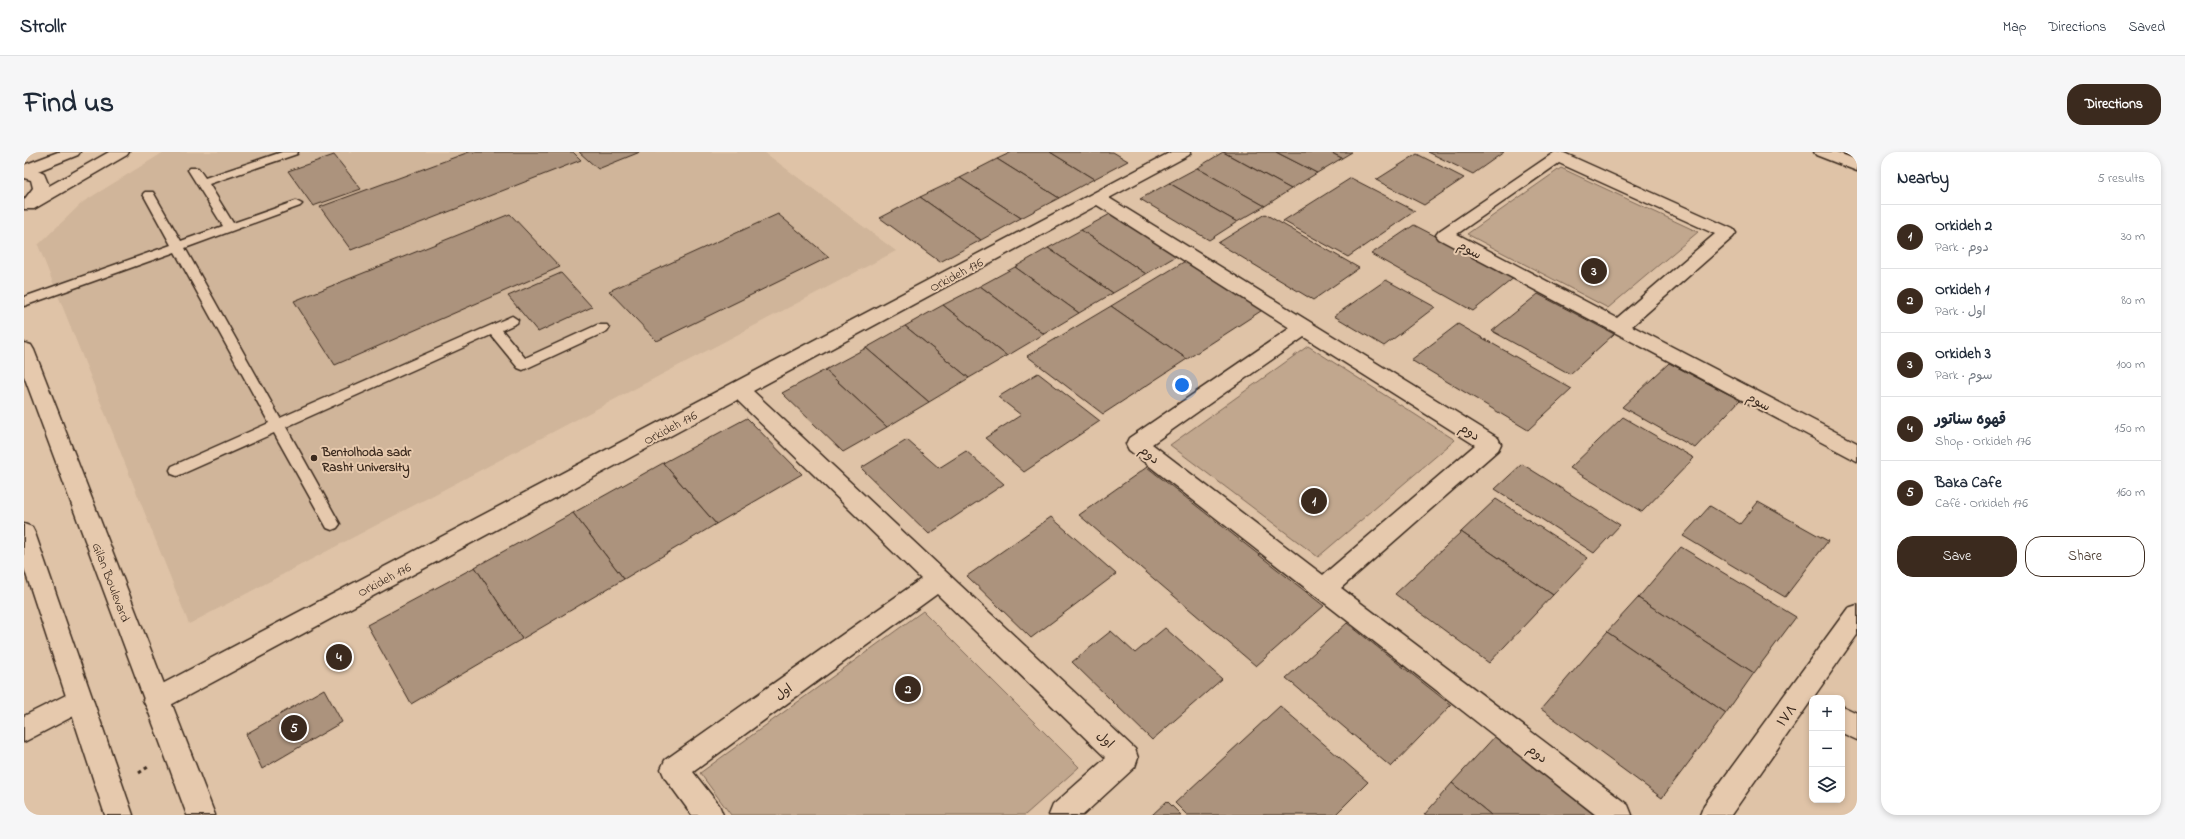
<!DOCTYPE html>
<meta charset="utf-8">
<style>
:root{--surface:#fff;--page:#f6f6f7;--text:#1f2937;--muted:#747a83;--line:#e0e1e3;--accent:#3b2a1e}
body{margin:0;font-family:"Indie Flower","Playpen Sans Arabic",sans-serif;background:var(--page);color:var(--text)}
.controls{position:absolute;right:12px;bottom:12px;display:grid;overflow:hidden;border-radius:8px;box-shadow:0 2px 6px #0003}
.controls button{width:36px;height:36px;display:grid;place-items:center;padding:0;border:0;border-bottom:1px solid var(--line);background:var(--surface);color:var(--text);font:20px sans-serif}
.you{position:absolute;left:1158px;top:233px;width:14px;height:14px;margin:-10px;border:3px solid #fff;border-radius:50%;background:#1a73e8;box-shadow:0 0 0 6px #1a73e833}
.badge{display:grid;place-items:center;width:26px;height:26px;border-radius:50%;background:var(--accent);color:#fff;font-size:13px;font-weight:700}
.pin{position:absolute;translate:-50% -50%;border:2px solid #fff;box-shadow:0 1px 4px #0006}
.list{margin:0;padding:0;list-style:none}
h2{display:flex;justify-content:space-between;align-items:center;height:52px;margin:0;padding:0 16px;font-size:17px}
h2 small{font-size:13px;font-weight:400;color:var(--muted)}
.list li{display:grid;grid-template-columns:26px 1fr auto;gap:12px;align-items:center;box-sizing:border-box;height:64px;padding:0 16px;border-top:1px solid var(--line)}
.list b{display:block;font-size:15px;white-space:nowrap}
.list p{margin:0;font-size:13px;white-space:nowrap;color:var(--muted)}
.list em{font-size:13px;font-style:normal;color:var(--muted)}
.actions{display:flex;gap:8px;padding:12px 16px}
.actions a{flex:1;padding:9px 0;border:1px solid var(--accent);border-radius:16px;text-align:center;font-size:14px;color:var(--accent)}
.actions .main{background:var(--accent);color:#fff}
.icon{flex:none;width:22px;height:22px;fill:none;stroke:currentColor;stroke-width:2;stroke-linecap:round;stroke-linejoin:round}
.map{position:relative;flex:none;width:1833px;height:663px;overflow:hidden;border-radius:16px}
header{display:flex;align-items:center;gap:24px;box-sizing:border-box;height:56px;padding:0 20px;background:var(--surface);border-bottom:1px solid var(--line)}
header strong{font-size:19px}
nav{display:flex;gap:22px;margin-inline-start:auto;font-size:14px}
.intro{display:flex;align-items:center;justify-content:space-between;box-sizing:border-box;height:96px;padding:0 24px}
h1{margin:0;font-size:28px}
.button{padding:10px 18px;border-radius:16px;background:var(--accent);color:#fff;font-size:14px;font-weight:700}
main{display:flex;gap:24px;padding:0 24px}
aside{flex:1;background:var(--surface);border-radius:16px;box-shadow:0 2px 6px #0003}
.map>svg:first-child{display:block}
.built{fill:#d0b59a}
.green{fill:#c1a78e;stroke:#7e6856}
.building{fill:#ac937d;stroke:#3b2a1e}
.lines{fill:none;stroke-linecap:round;stroke-linejoin:round}
.service-casing{stroke:#3b2a1e;stroke-width:3}
.minor-casing{stroke:#3b2a1e;stroke-width:3}
.secondary-casing{stroke:#3b2a1e;stroke-width:3}
.path{stroke:#3b2a1e;stroke-width:3;stroke-dasharray:3.5 3.5;stroke-linecap:butt}
.service{fill:#e6c9ad;fill-rule:evenodd}
.minor{fill:#e6c9ad;fill-rule:evenodd}
.secondary{fill:#e6c9ad;fill-rule:evenodd}
.poi-dot{fill:#3b2a1e;stroke:#e6c9ad;stroke-width:1.5}
.labels{text-anchor:middle;stroke-width:4;stroke-linejoin:round;paint-order:stroke}
.street-label{font-size:13px;fill:#3b2a1e;stroke:#e6c9ad}
.poi-label{font-size:13px;font-weight:bold;fill:#3b2a1e;stroke:#e6c9ad;text-anchor:start}
</style>
<header>
<strong>Strollr</strong>
<nav><a>Map</a><a>Directions</a><a>Saved</a></nav>
</header>
<div class="intro"><h1>Find us</h1><a class="button">Directions</a></div>
<main>
<div class="map">
<svg width="1833" height="663" viewBox="0 0 1833 663">
<rect width="100%" height="100%" fill="#dfc3a7"/>
<filter id="ink" filterUnits="userSpaceOnUse"><feTurbulence type="fractalNoise" baseFrequency=".025" numOctaves="2"/><feDisplacementMap in="SourceGraphic" scale="8" xChannelSelector="R" yChannelSelector="G"/><feConvolveMatrix kernelMatrix="1 2 1 2 8 2 1 2 1" color-interpolation-filters="sRGB"/></filter>
<g filter="url(#ink)">
<polygon class="built" points="140,0 740,0 872,99 165,472 14,93 59,50"/>
<g class="green">
<polygon points="1537,16 1674,80 1584,156 1443,82"/>
<polygon points="1284,194 1431,288 1294,405 1146,293"/>
<polygon points="899,459 1055,615 1001,663 707,663 676,621"/>
</g>
<g class="building">
<polygon points="445,0 549,0 557,8 327,98 296,55"/>
<polygon points="555,0 616,0 574,17"/>
<polygon points="988,0 1026,0 1070,27 1035,46 973,7"/>
<polygon points="1026,0 1089,0 1104,9 1070,27"/>
<polygon points="1199,0 1252,0 1293,21 1267,37"/>
<polygon points="1199,0 1267,37 1241,54 1173,16"/>
<polygon points="1252,0 1306,0 1318,6 1293,21"/>
<polygon points="1306,0 1328,0 1318,6"/>
<polygon points="1404,0 1480,0 1449,22"/>
<polygon points="1393,2 1440,26 1400,53 1352,28"/>
<polygon points="310,3 337,37 289,54 264,19"/>
<polygon points="973,7 1035,46 997,66 936,26"/>
<polygon points="1173,16 1241,54 1213,70 1145,31"/>
<polygon points="936,26 997,66 957,88 896,45"/>
<polygon points="1327,26 1391,59 1324,105 1259,69"/>
<polygon points="1145,31 1213,70 1185,88 1116,47"/>
<polygon points="896,45 957,88 916,110 856,66"/>
<polygon points="1088,61 1154,103 1122,122 1057,78"/>
<polygon points="486,62 536,115 311,213 270,149"/>
<polygon points="754,62 805,105 633,189 585,139"/>
<polygon points="1241,62 1335,116 1289,148 1194,91"/>
<polygon points="1390,73 1491,125 1449,159 1347,102"/>
<polygon points="1057,78 1122,122 1089,141 1024,96"/>
<polygon points="1024,96 1089,141 1055,161 991,115"/>
<polygon points="1163,108 1240,157 1163,207 1087,154"/>
<polygon points="991,115 1055,161 1020,182 956,134"/>
<polygon points="537,121 568,155 514,180 484,144"/>
<polygon points="1362,128 1411,155 1360,194 1310,164"/>
<polygon points="956,134 1020,182 983,204 919,153"/>
<polygon points="1514,142 1590,182 1546,222 1468,179"/>
<polygon points="919,153 983,204 945,226 881,174"/>
<polygon points="1087,154 1163,207 1079,262 1003,204"/>
<polygon points="1434,172 1548,237 1504,278 1387,208"/>
<polygon points="881,174 945,226 905,250 842,196"/>
<polygon points="842,196 905,250 863,275 801,218"/>
<polygon points="1645,211 1716,248 1671,296 1598,255"/>
<polygon points="801,218 863,275 819,300 758,241"/>
<polygon points="1014,221 1076,269 1000,320 961,286 997,263 974,245"/>
<polygon points="1599,265 1670,306 1618,360 1546,316"/>
<polygon points="723,266 778,322 692,372 639,311"/>
<polygon points="883,288 915,316 942,299 980,332 905,382 837,316"/>
<polygon points="639,311 692,372 600,427 549,361"/>
<polygon points="1498,312 1596,373 1570,401 1471,337"/>
<polygon points="1123,315 1300,454 1232,514 1055,363"/>
<polygon points="1472,347 1564,406 1529,443 1437,380"/>
<polygon points="1734,350 1804,389 1761,445 1659,384 1686,354 1716,372"/>
<polygon points="549,361 600,427 498,487 451,415"/>
<polygon points="1027,365 1092,422 1007,486 943,424"/>
<polygon points="1437,380 1529,443 1465,511 1371,442"/>
<polygon points="1657,395 1772,465 1730,521 1614,446"/>
<polygon points="451,415 498,487 387,552 343,473"/>
<polygon points="1614,446 1730,521 1702,561 1583,480"/>
<polygon points="1323,471 1427,553 1367,615 1262,526"/>
<polygon points="1141,476 1198,527 1128,588 1048,510 1087,479 1111,501"/>
<polygon points="1583,480 1702,561 1638,646 1517,557"/>
<polygon points="300,537 318,570 238,617 222,582"/>
<polygon points="1256,554 1344,630 1311,663 1163,663 1151,651"/>
<polygon points="1474,581 1580,663 1467,663 1428,631"/>
<polygon points="1428,631 1467,663 1400,663"/>
<polygon points="1143,649 1157,663 1128,663"/>
</g>
<g class="lines">
<g class="service-casing">
<polygon id="service" points="258,0 274,0 273,2 185,32 209,71 272,49 278,52 276,54 161,96 256,266 488,164 494,168 493,171 478,178 501,206 573,173 583,173 585,176 583,179 499,218 494,216 467,183 262,275 316,372 313,376 308,378 303,376 250,281 158,322 153,324 148,322 146,318 148,314 245,271 151,100 0,154 0,145 147,93 119,42 121,40 129,40 157,89 199,74 164,18 166,16 174,16 181,26"/>
</g>
<g class="minor-casing">
<g id="minor">
<path d="M1147,0H1167L1165,3L1085,46L1474,286L1477,292L1474,298L1317,436L1604,653L1608,663H1572L1105,298L1102,292L1105,286L1266,176L1073,53L729,239L1111,597L1114,606L1111,615L1059,663H1025L1029,653L1082,606L913,442L669,620L695,653L699,663H668L641,626L637,617L641,608L897,427L713,248L141,556L132,560L123,556L119,548L123,540ZM1280,185L1451,293L1299,423L1128,292Z"/>
<path d="M1531,0L1540,1L1709,77L1712,81L1709,85L1608,174L1833,291V309L1415,87L1412,83L1415,79ZM1535,11L1691,82L1593,166L1433,82Z"/>
<polygon points="1790,0 1812,0 1833,8 1833,19 1792,3"/>
<polygon points="1833,453 1833,483 1707,663 1676,663 1680,653 1824,456"/>
<polygon points="56,536 65,540 69,548 65,556 0,590 0,564"/>
<polygon points="1818,554 1833,561 1833,588 1818,581"/>
</g>
</g>
<g class="secondary-casing">
<g id="secondary">
<polygon points="34,0 56,0 54,3 14,19 20,22 25,34 85,0 105,0 103,3 10,57 0,57 0,48 9,36 7,28 0,26 0,13"/>
<polygon points="0,191 7,193 10,198 191,663 163,663 0,224"/>
<polygon points="0,372 8,375 11,381 109,663 81,663 0,416"/>
</g>
</g>
<polyline class="path" points="115,621 124,615"/>
<use href="#service" class="service"/>
<use href="#minor" class="minor"/>
<use href="#secondary" class="secondary"/>
</g>
</g>
<circle class="poi-dot" cx="290" cy="306" r="4"/>
<g class="labels">
<g class="street-label">
<text transform="translate(1446 97) rotate(28)" y="5">سوم</text>
<text transform="translate(932 122) rotate(-28)" y="5">Orkideh 176</text>
<text transform="translate(1735 249) rotate(28)" y="5">سوم</text>
<text transform="translate(646 275) rotate(-28)" y="5">Orkideh 176</text>
<text transform="translate(1446 279) rotate(32)" y="5">دوم</text>
<text transform="translate(1126 302) rotate(39)" y="5">دوم</text>
<text transform="translate(360 427) rotate(-28)" y="5">Orkideh 176</text>
<text transform="translate(88 430) rotate(69)" y="5">Gilan Boulevard</text>
<text transform="translate(759 539) rotate(-36)" y="5">اول</text>
<text transform="translate(1762 563) rotate(-54)" y="5">۱۷۸</text>
<text transform="translate(1082 587) rotate(44)" y="5">اول</text>
<text transform="translate(1514 601) rotate(38)" y="5">دوم</text>
</g>
<g class="poi-label">
<text x="298" y="304">Bentolhoda sadr<tspan x="298" dy="15">Rasht University</tspan></text>
</g>
</g>
</svg>
<div class="controls">
<button>+</button>
<button>−</button>
<button><svg class="icon" aria-label="layers" viewBox="0 0 24 24"><path d="M12 4l9 5-9 5-9-5zM3 14l9 5 9-5"/></svg></button>
</div>
<div class="you"></div>
<div class="pin badge" style="left:1290px;top:349px">1</div>
<div class="pin badge" style="left:884px;top:537px">2</div>
<div class="pin badge" style="left:1570px;top:119px">3</div>
<div class="pin badge" style="left:315px;top:505px">4</div>
<div class="pin badge" style="left:270px;top:576px">5</div>
</div>
<aside>
<h2>Nearby<small>5 results</small></h2>
<ul class="list">
<li><span class="badge">1</span><div><b>Orkideh 2</b><p>Park · دوم</p></div><em>30 m</em></li>
<li><span class="badge">2</span><div><b>Orkideh 1</b><p>Park · اول</p></div><em>80 m</em></li>
<li><span class="badge">3</span><div><b>Orkideh 3</b><p>Park · سوم</p></div><em>100 m</em></li>
<li><span class="badge">4</span><div><b>قهوه سناتور</b><p>Shop · Orkideh 176</p></div><em>150 m</em></li>
<li><span class="badge">5</span><div><b>Baka Cafe</b><p>Café · Orkideh 176</p></div><em>160 m</em></li>
</ul>
<div class="actions"><a class="main">Save</a><a>Share</a></div>
</aside>
</main>
